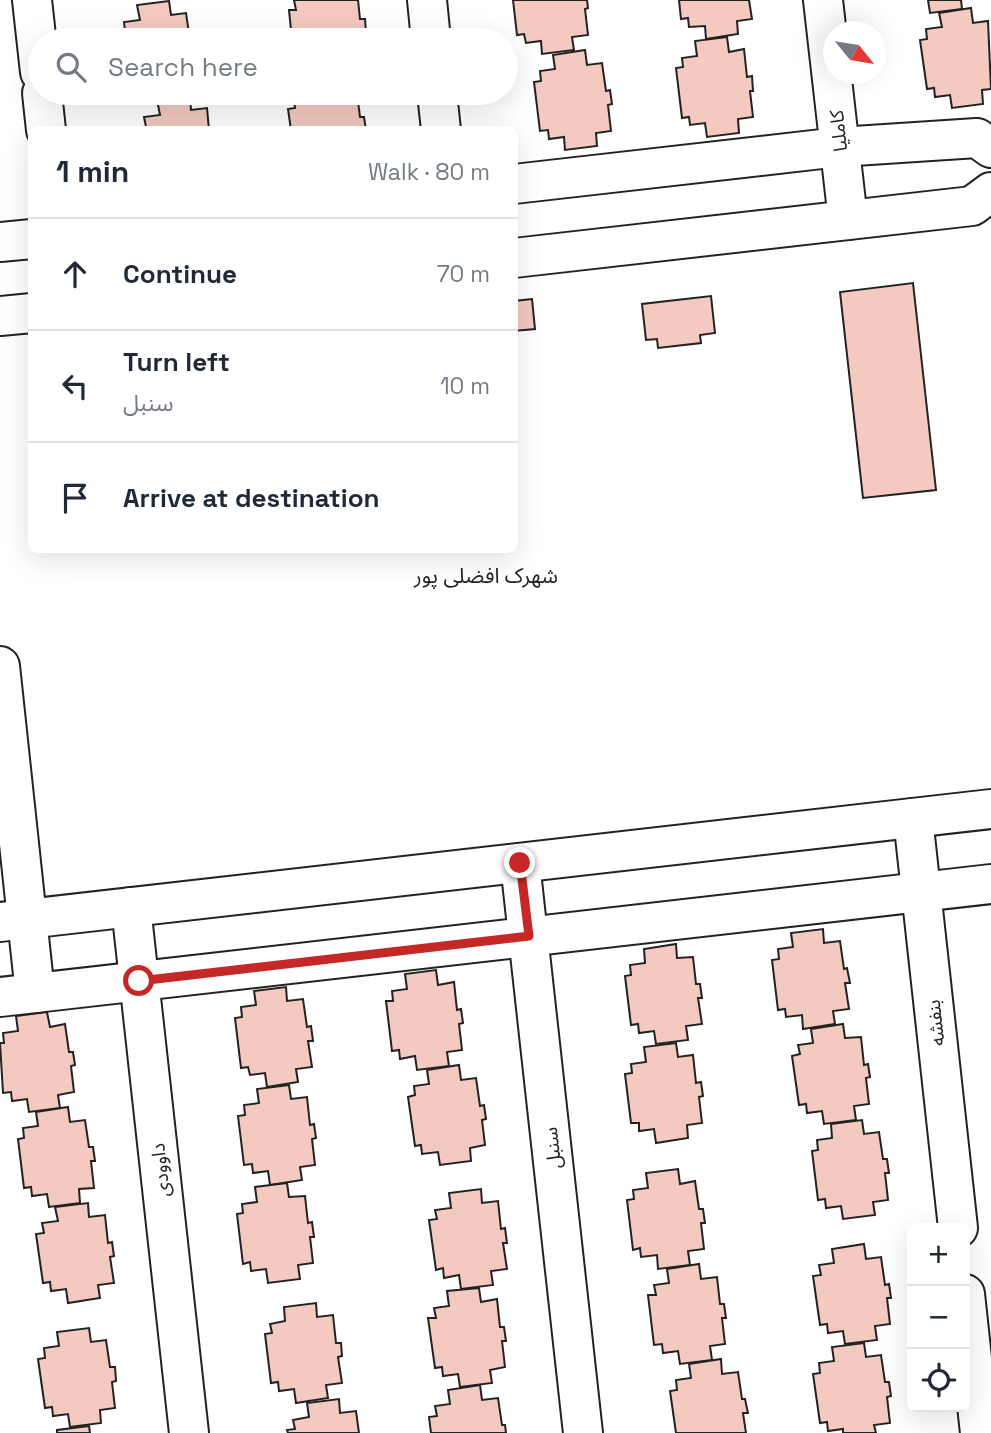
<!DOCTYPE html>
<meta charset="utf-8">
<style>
:root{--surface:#fff;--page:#f6f6f7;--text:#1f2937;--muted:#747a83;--line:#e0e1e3}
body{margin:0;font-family:"Space Grotesk","Noto Sans Arabic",sans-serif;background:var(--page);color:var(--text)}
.controls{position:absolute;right:21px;bottom:21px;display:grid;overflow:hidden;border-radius:10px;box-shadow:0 7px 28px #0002}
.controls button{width:63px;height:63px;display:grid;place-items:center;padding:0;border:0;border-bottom:2px solid var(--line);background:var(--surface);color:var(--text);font:35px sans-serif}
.compass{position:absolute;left:823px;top:21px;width:63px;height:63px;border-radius:50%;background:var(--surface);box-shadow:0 7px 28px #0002;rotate:120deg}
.stop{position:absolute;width:21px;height:21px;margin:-16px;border:5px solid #c62828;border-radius:50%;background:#fff}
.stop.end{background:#c62828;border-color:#fff;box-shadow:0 2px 7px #0008}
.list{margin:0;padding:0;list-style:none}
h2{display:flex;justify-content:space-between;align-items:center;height:91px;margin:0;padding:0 28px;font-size:30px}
h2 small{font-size:23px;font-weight:400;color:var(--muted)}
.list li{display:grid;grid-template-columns:46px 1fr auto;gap:21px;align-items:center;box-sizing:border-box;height:112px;padding:0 28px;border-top:2px solid var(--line)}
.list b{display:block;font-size:26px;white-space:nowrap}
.list p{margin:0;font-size:23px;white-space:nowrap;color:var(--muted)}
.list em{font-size:23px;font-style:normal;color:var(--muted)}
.icon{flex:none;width:38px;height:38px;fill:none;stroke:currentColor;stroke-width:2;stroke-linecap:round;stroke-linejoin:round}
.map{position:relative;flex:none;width:991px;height:1433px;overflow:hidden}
.search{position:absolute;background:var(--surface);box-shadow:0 7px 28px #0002;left:28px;top:28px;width:490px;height:77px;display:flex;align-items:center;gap:18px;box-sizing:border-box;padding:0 24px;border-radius:38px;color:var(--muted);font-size:26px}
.panel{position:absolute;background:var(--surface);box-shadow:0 7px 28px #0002;left:28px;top:126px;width:490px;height:427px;border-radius:10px}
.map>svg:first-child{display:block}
.building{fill:#f3c9c0;stroke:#222;stroke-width:2}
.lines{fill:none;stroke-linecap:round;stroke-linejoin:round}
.minor-casing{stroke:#222;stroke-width:42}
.minor{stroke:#fff;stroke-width:38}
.route{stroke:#c62828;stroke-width:9}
.labels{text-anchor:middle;stroke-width:5;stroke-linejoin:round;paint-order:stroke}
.street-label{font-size:19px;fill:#222;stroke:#fff}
.neighbourhood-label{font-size:21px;fill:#222;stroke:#fff}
</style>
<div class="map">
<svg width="991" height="1433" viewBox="0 0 991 1433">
<rect width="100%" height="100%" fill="#fff"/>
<g class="building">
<polygon points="294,0 358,0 360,19 365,19 366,33 362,34 363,40 292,40 289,10 296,10"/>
<polygon points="513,0 587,0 588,8 585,9 588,35 572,37 574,50 542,54 541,41 526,43 524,34 517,35"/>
<polygon points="679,0 749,0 752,19 737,21 738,34 706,39 705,26 689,27 688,18 681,19"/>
<polygon points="928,0 961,0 962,9 930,13"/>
<polygon points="169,1 171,15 186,13 190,40 119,40 118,32 125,31 124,22 140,20 137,5"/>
<polygon points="971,8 973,23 988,21 991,89 982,90 983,104 952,108 950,95 935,97 934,88 927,89 920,40 927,39 926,29 942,27 939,13"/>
<polygon points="727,37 729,52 744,49 747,77 752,76 753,91 750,91 753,117 738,119 739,133 707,137 705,123 690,125 689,117 682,118 676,68 683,67 682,58 697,56 695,41"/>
<polygon points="585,50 587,65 602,63 606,91 610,90 612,104 608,105 611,131 596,133 597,146 565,150 564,137 549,139 548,130 540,131 534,82 541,81 540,71 555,69 553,55"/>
<polygon points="149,93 181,93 181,96 150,101"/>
<polygon points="309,93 357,93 360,117 364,117 366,130 291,130 288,109 295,108 294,98 309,96"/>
<polygon points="190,96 191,110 207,108 209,130 139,130 138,127 146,127 144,117 160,115 157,100"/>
<polygon points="913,283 936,490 863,498 840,292"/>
<polygon points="711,296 715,333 700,335 701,343 658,348 657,339 646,340 642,304"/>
<polygon points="532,299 535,329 514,331 514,301"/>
<polygon points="823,929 824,943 840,941 844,969 847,968 850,983 845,983 849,1009 833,1011 835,1024 803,1029 802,1015 786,1017 785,1009 778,1010 772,960 779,959 778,949 793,947 791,933"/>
<polygon points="676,944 677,958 693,957 696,984 700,984 702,998 698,998 702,1024 686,1026 688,1040 656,1044 654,1031 639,1033 638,1024 631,1025 625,976 631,975 630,965 645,963 644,949"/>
<polygon points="436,970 438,985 454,982 457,1010 461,1009 463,1023 459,1024 462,1050 447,1052 449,1066 417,1070 415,1056 400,1059 399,1050 392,1051 386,1001 393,1001 392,991 407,989 405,974"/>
<polygon points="286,987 287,1001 303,999 307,1027 311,1026 313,1041 308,1041 312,1067 296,1069 298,1082 267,1087 265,1073 250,1075 248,1067 241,1068 235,1018 242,1017 241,1007 256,1005 254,991"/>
<polygon points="47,1012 50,1027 65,1024 69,1052 73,1052 75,1065 71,1066 74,1092 58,1095 60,1108 29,1112 27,1099 12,1101 11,1092 3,1093 0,1043 4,1043 3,1033 18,1031 16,1016"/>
<polygon points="843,1024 845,1038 861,1037 864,1065 868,1064 870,1077 866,1078 869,1104 854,1106 856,1120 824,1124 822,1111 807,1113 806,1104 799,1105 792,1056 800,1054 798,1045 813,1043 811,1029"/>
<polygon points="676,1043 678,1057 693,1055 696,1083 701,1082 703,1096 699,1097 702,1123 687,1125 688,1138 656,1143 654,1129 639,1131 639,1123 631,1123 625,1074 632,1073 631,1064 646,1062 644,1047"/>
<polygon points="459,1065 461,1080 476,1078 480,1106 484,1105 486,1119 482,1120 485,1145 470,1148 471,1161 440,1165 438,1152 422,1154 421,1145 415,1146 408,1097 415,1095 414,1086 429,1084 427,1070"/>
<polygon points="289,1085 291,1099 307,1097 310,1125 314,1124 316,1138 312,1139 315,1165 300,1167 302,1180 270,1185 268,1171 253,1173 252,1164 244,1165 238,1116 245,1115 244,1105 259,1103 257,1089"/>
<polygon points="68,1107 70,1122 85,1120 89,1147 93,1147 95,1161 91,1161 94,1188 79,1189 80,1203 49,1207 47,1194 32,1196 31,1187 24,1188 18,1139 24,1138 23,1128 38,1126 36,1112"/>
<polygon points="862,1120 864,1134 879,1132 883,1159 887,1159 889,1173 885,1173 888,1200 873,1202 875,1215 843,1219 841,1206 826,1208 825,1199 818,1200 812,1151 818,1150 817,1140 832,1138 831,1124"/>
<polygon points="678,1169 680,1184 695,1181 699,1209 703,1209 705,1223 701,1223 704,1249 688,1251 690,1265 658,1269 657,1255 641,1257 640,1248 633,1250 627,1200 634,1199 633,1190 648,1188 646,1173"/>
<polygon points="287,1183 289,1197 305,1196 308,1223 312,1222 314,1237 310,1237 313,1263 298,1265 300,1279 268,1283 266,1269 251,1271 250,1262 243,1264 237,1214 243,1213 242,1204 257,1202 255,1187"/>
<polygon points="481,1189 482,1203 498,1201 501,1229 505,1228 507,1243 503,1243 507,1269 491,1271 493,1285 461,1289 459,1275 444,1278 443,1268 436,1270 429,1220 437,1219 435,1210 451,1208 449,1193"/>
<polygon points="88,1203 89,1217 105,1215 108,1243 112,1242 114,1256 110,1257 114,1283 98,1285 100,1298 68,1303 66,1289 51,1291 50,1282 43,1283 36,1234 44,1233 42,1223 58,1221 55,1207"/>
<polygon points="864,1244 866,1259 881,1257 885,1285 889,1284 891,1298 887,1298 890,1324 875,1326 877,1340 845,1344 843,1331 828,1333 827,1324 820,1325 813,1276 821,1275 819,1265 834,1263 832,1249"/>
<polygon points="699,1264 701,1279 717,1277 720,1304 724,1304 726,1318 722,1318 725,1344 710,1346 712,1360 680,1364 678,1351 663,1353 662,1344 654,1345 648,1295 656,1295 654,1285 669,1283 667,1269"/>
<polygon points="479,1288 481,1302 497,1299 500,1327 504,1327 506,1341 502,1341 505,1367 490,1370 492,1383 460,1387 458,1374 443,1376 442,1367 435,1368 428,1318 436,1318 434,1308 449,1306 447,1291"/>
<polygon points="316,1303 317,1317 333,1315 336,1343 341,1343 342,1356 338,1357 342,1383 326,1385 328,1398 296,1403 294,1389 279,1391 278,1382 271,1383 265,1334 272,1333 270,1324 285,1321 284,1307"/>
<polygon points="89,1328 91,1342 106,1340 110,1367 115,1367 116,1381 112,1382 115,1408 100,1410 101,1423 70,1427 68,1414 53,1416 52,1407 45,1408 38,1359 45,1358 44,1348 59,1346 57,1332"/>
<polygon points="864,1343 866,1357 881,1355 885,1382 889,1382 891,1396 887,1397 890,1423 874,1425 876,1433 843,1433 843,1429 828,1431 827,1422 820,1423 813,1374 820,1373 819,1363 834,1361 832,1347"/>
<polygon points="721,1359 722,1374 738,1372 742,1399 745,1399 748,1413 743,1413 746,1433 676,1433 670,1391 677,1390 676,1380 691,1378 689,1364"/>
<polygon points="480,1385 482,1400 498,1398 502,1425 505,1425 506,1433 431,1433 429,1417 437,1416 435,1406 450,1404 448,1390"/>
<polygon points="339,1399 340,1413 356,1411 359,1433 288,1433 287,1430 295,1429 293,1420 309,1417 307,1403"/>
<polygon points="89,1426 90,1433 57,1433 57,1430"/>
</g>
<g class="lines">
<g class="minor-casing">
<g id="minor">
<polyline points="32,0 40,72"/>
<polyline points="427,0 431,40"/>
<polyline points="823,0 848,220"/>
<polyline points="42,93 46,130"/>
<polyline points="437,93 441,130"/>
<polyline points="514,184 839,147 977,138 991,148"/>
<polyline points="0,242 32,239"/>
<polyline points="514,258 972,206 991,192"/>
<polyline points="0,316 32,313"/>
<polyline points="0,666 35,993"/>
<polyline points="913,818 958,1228"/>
<polyline points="520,863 583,1433"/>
<polyline points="131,907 189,1433"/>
<polyline points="0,922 991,809"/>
<polyline points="0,997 991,884"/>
<polyline points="965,1294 980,1433"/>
</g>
</g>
<use href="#minor" class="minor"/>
</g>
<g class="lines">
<polyline class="route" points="139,981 529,936 520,863"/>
</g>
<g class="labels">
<g class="street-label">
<text transform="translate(838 131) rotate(-96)" y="7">کاملیا</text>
<text transform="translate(935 1023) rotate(-96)" y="7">بنفشه</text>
<text transform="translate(552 1148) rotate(-96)" y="7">سنبل</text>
<text transform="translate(160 1170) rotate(-96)" y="7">داوودی</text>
</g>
<g class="neighbourhood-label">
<text x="486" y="583">شهرک افضلی ‌پور</text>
</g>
</g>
</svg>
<div class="controls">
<button>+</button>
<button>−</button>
<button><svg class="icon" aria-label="locate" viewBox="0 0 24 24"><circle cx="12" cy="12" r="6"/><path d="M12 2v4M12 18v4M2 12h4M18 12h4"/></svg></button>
</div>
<svg class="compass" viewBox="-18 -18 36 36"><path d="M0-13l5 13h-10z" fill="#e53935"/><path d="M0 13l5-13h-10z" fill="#747a83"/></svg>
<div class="stop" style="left:139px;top:981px"></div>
<div class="stop end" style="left:520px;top:863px"></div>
<div class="search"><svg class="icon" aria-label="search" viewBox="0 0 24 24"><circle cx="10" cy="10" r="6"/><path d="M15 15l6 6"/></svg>Search here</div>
<section class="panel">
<h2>1 min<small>Walk · 80 m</small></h2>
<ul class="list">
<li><svg class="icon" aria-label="ahead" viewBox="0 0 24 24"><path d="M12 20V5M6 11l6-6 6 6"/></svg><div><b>Continue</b></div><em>70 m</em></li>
<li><svg class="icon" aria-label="left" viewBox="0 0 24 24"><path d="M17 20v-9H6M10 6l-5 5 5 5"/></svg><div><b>Turn left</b><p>سنبل</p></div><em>10 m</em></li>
<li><svg class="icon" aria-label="arrive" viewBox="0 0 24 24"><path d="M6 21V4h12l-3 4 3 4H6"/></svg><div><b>Arrive at destination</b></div></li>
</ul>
</section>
</div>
